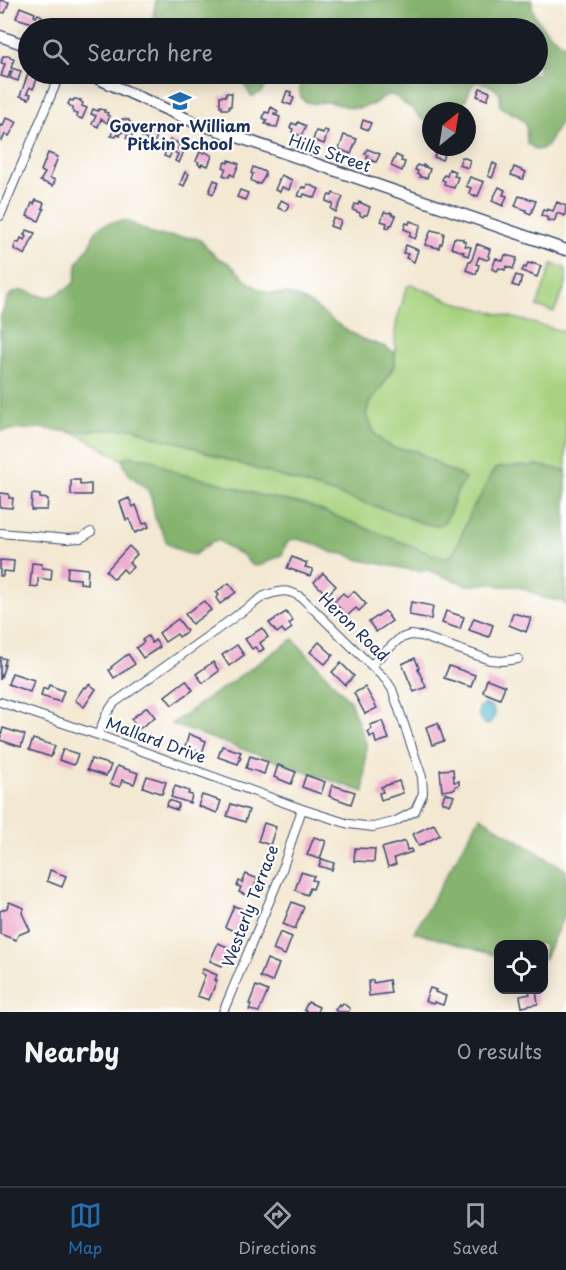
<!DOCTYPE html>
<style>
:root{--surface:#171b24;--page:#242831;--text:#f1f3f6;--muted:#9ea1a6;--line:#363941;--accent:#1f6fb2}
body{margin:0;font-family:"Playpen Sans",sans-serif;background:var(--page);color:var(--text)}
.controls{position:absolute;right:18px;bottom:18px;display:grid;overflow:hidden;border-radius:12px;box-shadow:0 3px 15px #0003}
.controls button{width:54px;height:54px;display:grid;place-items:center;padding:0;border:0;border-bottom:2px solid var(--line);background:var(--surface);color:var(--text);font:30px sans-serif}
.compass{position:absolute;left:422px;top:102px;width:54px;height:54px;border-radius:50%;background:var(--surface);box-shadow:0 3px 15px #0003;rotate:30deg}
.list{margin:0;padding:0;list-style:none}
h2{display:flex;justify-content:space-between;align-items:center;height:78px;margin:0;padding:0 24px;font-size:26px}
h2 small{font-size:20px;font-weight:400;color:var(--muted)}
.icon{flex:none;width:33px;height:33px;fill:none;stroke:currentColor;stroke-width:2;stroke-linecap:round;stroke-linejoin:round}
.map{position:relative;flex:none;width:566px;height:1012px;overflow:hidden}
.search{position:absolute;background:var(--surface);box-shadow:0 3px 15px #0003;left:18px;right:18px;top:18px;height:66px;display:flex;align-items:center;gap:15px;box-sizing:border-box;padding:0 21px;border-radius:33px;color:var(--muted);font-size:22px}
.sheet{height:174px;background:var(--surface)}
nav{display:flex;justify-content:space-around;align-items:center;box-sizing:border-box;height:84px;border-top:2px solid var(--line);background:var(--surface);font-size:16px;color:var(--muted)}
nav a{display:grid;justify-items:center;gap:3px}
nav .on{color:var(--accent)}
.map>svg:first-child{display:block}
.green{fill:#a7d27f;stroke:#61806e;stroke-width:1.5}
.forest{fill:#85b46e;stroke:#507266;stroke-width:1.5}
.water{fill:#52bcce;stroke:#367696;stroke-width:1.5}
.building{fill:#eeaecf}
.lines{fill:none;stroke-linecap:round;stroke-linejoin:round}
.street-casing{stroke:#3b4b6f;stroke-width:10}
.secondary-casing{stroke:#3b4b6f;stroke-width:13}
.street{stroke:#fff;stroke-width:8}
.secondary{stroke:#fff;stroke-width:10}
.labels{text-anchor:middle;stroke-width:4.5;stroke-linejoin:round;paint-order:stroke}
.poi-label{font-size:16px;font-weight:bold;fill:#1b2f5e;stroke:#fff}
.street-label{font-size:16px;fill:#1b2f5e;stroke:#fff}
</style>
<div class="map">
<svg width="566" height="1012" viewBox="0 0 566 1012">
<rect width="100%" height="100%" fill="#fff"/>
<filter id="ink" filterUnits="userSpaceOnUse"><feTurbulence type="fractalNoise" baseFrequency=".0167" numOctaves="2"/><feDisplacementMap in="SourceGraphic" scale="12" xChannelSelector="R" yChannelSelector="G"/><feConvolveMatrix kernelMatrix="1 2 1 2 8 2 1 2 1" color-interpolation-filters="sRGB"/></filter>
<filter id="wash" filterUnits="userSpaceOnUse"><feTurbulence type="fractalNoise" baseFrequency=".008" numOctaves="4" result="noise"/><feDisplacementMap in="SourceGraphic" scale="24" xChannelSelector="R" yChannelSelector="G"/><feGaussianBlur stdDeviation="1.35" result="paint"/><feColorMatrix in="noise" values="0 0 0 0 0 0 0 0 0 0 0 0 0 0 0 0 0 1.4 0 .05"/><feComposite in="paint" operator="in"/></filter>
<g filter="url(#wash)">
<rect width="100%" height="100%" fill="#f3e8d1"/>
<g class="green">
<polygon points="552,264 566,268 566,284 554,312 537,306"/>
<path d="M413,285L451,301L566,332V471L537,465L489,478L482,494L472,509L466,525L452,556L446,558L434,555L307,505L259,495L213,481L184,475L128,456L123,460L84,437L69,432L134,428L155,437L185,444L222,458L403,515L413,520L453,505L460,475L446,469L416,451L393,448L383,442L375,434L366,414C371,395 388,383 394,365C397,357 395,345 395,336C395,325 398,315 402,304C404,298 404,292 408,286Z"/>
</g>
<g class="forest">
<path d="M156,0H532C530,19 551,37 566,45V112L547,146L542,149L536,150L527,143C526,137 528,129 525,123C521,114 507,113 500,106C500,102 501,98 500,95C496,86 483,82 475,82L471,87L467,98L458,111H431V120C420,122 420,116 413,109C410,106 405,105 402,102C397,98 401,99 395,96C386,93 381,98 375,103C371,105 361,108 357,108C348,108 338,104 330,102C323,101 318,104 312,103C294,102 301,84 302,74H538V28H154L152,24Z"/>
<path d="M239,74H271C262,83 268,94 251,96L242,81Z"/>
<path d="M124,221L129,222L155,235L195,238L200,240L216,257L229,263L246,280L259,289L270,293L293,295L314,306L340,326L360,338L385,347L395,353L394,365L383,385L369,403L366,414L375,434L383,442L393,448L416,451L446,469L460,475L465,479C462,484 458,490 455,496C452,504 451,515 444,522C436,531 412,519 403,515L222,458L185,444L155,437L134,428L69,432L40,428L0,431V317C5,310 5,297 13,293C30,283 40,307 62,291C65,289 70,287 73,284C77,278 76,271 77,265C80,257 85,252 90,246C92,242 92,237 95,233C102,222 112,222 124,221Z"/>
<path d="M128,456L151,459L173,471L184,475L213,481L259,495L307,505L434,555C443,557 449,560 455,551L472,509L482,494L489,478L495,469L501,467L531,466L537,465L566,471V605L561,601L544,598L518,586H501L490,583L478,585H466L428,570H411L361,560L345,554L333,553L313,543L297,539L290,540L286,544L282,555L261,565L255,566L250,564L243,555L232,550L219,541H213L194,555L182,552L167,543L163,533L155,518L152,501L148,490L130,475L124,466L123,460Z"/>
<polygon points="293,639 350,701 366,743 364,792 171,724"/>
<polygon points="480,817 566,870 566,911 544,960 544,944 498,944 498,956 414,932"/>
</g>
<path class="water" d="M484,704L493,708L495,715L490,723L486,725C479,720 478,715 479,707Z"/>
<g id="blocks">
<g class="building">
<polygon points="0,0 9,2 5,13 0,12"/>
<polygon points="20,7 35,13 34,16 36,17 38,14 42,16 39,25 16,18"/>
<polygon points="3,56 10,56 10,58 14,59 11,68 21,71 18,81 10,78 12,71 10,71 8,78 1,76 5,64 1,63"/>
<polygon points="28,74 38,77 33,89 30,87 27,93 31,94 29,99 20,96"/>
<polygon points="480,88 490,92 487,100 477,96"/>
<polygon points="287,91 291,92 290,96 294,98 291,105 283,102"/>
<polygon points="226,93 232,93 231,106 229,106 229,109 222,109 222,106 220,106 220,96 226,96"/>
<polygon points="74,99 81,100 80,101 83,103 82,106 87,108 82,119 77,117 78,114 73,113 73,108 68,104 70,100 73,101"/>
<polygon points="271,107 278,111 277,114 274,113 274,115 280,117 277,127 269,126 270,125 265,124 267,120 263,118 265,112 269,113"/>
<polygon points="93,109 98,111 99,109 105,110 104,112 108,113 107,115 110,116 107,123 101,119 98,127 92,124 96,116 91,114"/>
<polygon points="6,118 17,122 9,136 5,134 2,141 0,140 0,125 3,126"/>
<polygon points="122,119 129,120 129,122 132,123 131,127 135,129 130,140 126,138 128,134 126,133 126,131 124,130 123,132 122,131 120,136 117,134 116,137 111,136 117,120 121,122"/>
<polygon points="363,120 371,123 368,130 361,127"/>
<polygon points="298,122 306,126 301,136 292,132 293,129 290,128 292,123 297,125"/>
<polygon points="149,130 158,134 154,143 150,141 149,143 147,142 147,140 142,137 144,132 147,133"/>
<polygon points="324,130 328,131 324,144 313,140 316,131 323,133"/>
<polygon points="344,135 357,139 351,154 339,149"/>
<polygon points="170,140 180,144 178,149 184,151 179,163 175,161 178,154 172,151 169,158 164,156"/>
<polygon points="367,149 380,154 376,162 367,159 368,155 365,154"/>
<polygon points="437,149 445,153 442,160 434,157"/>
<polygon points="200,152 204,153 206,152 212,156 208,166 202,164 201,166 198,164 199,162 196,161"/>
<polygon points="48,153 58,157 50,178 55,180 53,186 40,181 45,173 41,171"/>
<polygon points="396,155 402,158 401,161 405,162 402,171 391,166"/>
<polygon points="462,157 470,160 468,168 459,165"/>
<polygon points="229,160 239,164 234,176 230,174 229,177 223,175 226,168 223,167 225,162 228,163"/>
<polygon points="493,163 497,165 492,178 488,176"/>
<polygon points="417,165 423,167 423,165 426,166 425,167 430,169 427,178 420,177 420,175 417,174 418,171 415,170"/>
<polygon points="253,167 265,172 265,176 260,184 257,183 257,184 251,180 253,174 251,173"/>
<polygon points="514,167 526,172 523,179 511,175"/>
<polygon points="449,169 456,172 454,176 458,177 454,188 447,186 447,185 444,184 445,181 442,180 444,175 447,176"/>
<polygon points="185,172 189,174 184,186 180,184"/>
<polygon points="281,175 292,180 289,190 282,187 280,192 275,190"/>
<polygon points="470,177 484,182 478,196 475,195 475,196 469,193 471,188 466,186"/>
<polygon points="214,180 219,182 213,194 209,192"/>
<polygon points="307,184 319,189 315,198 304,194 303,197 298,196 302,187 306,188"/>
<polygon points="499,187 505,190 503,195 507,196 503,206 492,201"/>
<polygon points="240,190 248,193 245,200 237,197"/>
<polygon points="333,193 343,197 336,212 331,209 333,204 326,201 329,195 332,196"/>
<polygon points="519,196 536,201 531,214 526,212 526,210 515,206"/>
<polygon points="36,200 44,203 42,208 44,209 39,221 27,216 32,203 34,204"/>
<polygon points="281,200 289,204 286,211 278,208"/>
<polygon points="359,202 370,207 367,215 364,215 363,217 360,215 360,213 353,210 355,204 358,205"/>
<polygon points="557,202 566,206 565,216 557,213 555,220 553,221 550,220 549,221 547,220 548,218 541,215 543,210 547,211 547,209 553,211"/>
<polygon points="384,212 389,213 390,212 392,213 391,214 396,216 392,225 390,225 389,228 386,227 387,223 381,221"/>
<polygon points="333,218 341,221 338,229 330,226"/>
<polygon points="410,221 421,225 415,239 409,236 411,232 404,229 406,223 409,224"/>
<polygon points="27,230 35,233 25,255 14,249 16,242 19,243 21,238 24,240 26,236 24,235"/>
<polygon points="431,230 444,233 442,244 440,244 439,248 425,245"/>
<polygon points="454,238 463,239 463,241 466,242 465,246 471,247 468,256 463,254 464,252 451,248"/>
<polygon points="477,244 490,249 488,256 490,258 487,260 479,257 476,264 479,265 476,274 466,270 469,261 471,262"/>
<polygon points="406,245 418,250 414,262 406,258 408,254 403,253"/>
<polygon points="505,255 517,258 513,269 506,266 505,270 499,268 497,271 492,269 496,258 503,261"/>
<polygon points="528,263 532,264 532,263 541,266 537,277 522,271 524,267 526,268"/>
<polygon points="516,275 522,277 519,287 512,285"/>
<polygon points="71,480 80,480 80,485 91,484 91,495 71,495"/>
<polygon points="0,493 9,494 9,498 13,498 12,508 0,507"/>
<polygon points="32,494 40,495 40,498 48,499 47,510 31,510"/>
<polygon points="129,498 133,507 136,505 143,524 147,522 149,527 135,533 129,519 126,520 120,502"/>
<polygon points="129,546 137,554 129,563 133,567 127,573 123,569 114,579 106,571"/>
<polygon points="292,557 307,563 305,567 313,569 310,576 287,568"/>
<polygon points="0,560 14,561 13,572 3,571 3,576 0,576"/>
<polygon points="32,563 42,564 42,568 52,569 51,580 38,578 38,587 30,586"/>
<polygon points="68,567 88,569 87,584 80,583 80,579 67,578"/>
<polygon points="323,573 336,586 327,595 314,582"/>
<polygon points="229,583 236,592 220,604 216,598 219,595 216,592"/>
<polygon points="354,591 366,604 359,611 356,608 347,616 334,602 343,593 347,597"/>
<polygon points="204,601 211,610 192,624 185,614"/>
<polygon points="411,602 433,606 431,619 409,615"/>
<polygon points="385,611 392,621 376,632 369,622"/>
<polygon points="446,611 464,617 460,629 442,623"/>
<polygon points="286,612 293,621 289,624 292,628 285,633 282,629 277,633 269,623"/>
<polygon points="513,613 531,618 526,632 509,625"/>
<polygon points="474,618 493,625 489,637 469,630"/>
<polygon points="178,619 187,631 179,637 177,634 165,642 159,633"/>
<polygon points="262,628 268,637 260,643 264,649 259,652 255,647 252,649 245,639"/>
<polygon points="148,636 152,643 155,640 160,647 143,658 136,648 144,642 142,640"/>
<polygon points="319,642 333,655 325,664 310,652"/>
<polygon points="237,645 244,655 229,666 222,655"/>
<polygon points="128,654 135,664 114,678 109,670 112,668 111,667"/>
<polygon points="0,657 6,659 4,665 5,665 0,680"/>
<polygon points="415,658 419,668 418,669 426,687 414,692 402,664"/>
<polygon points="213,662 219,671 203,683 196,674"/>
<polygon points="341,663 354,676 345,685 332,672"/>
<polygon points="449,666 475,675 471,687 444,678"/>
<polygon points="12,673 34,680 30,692 8,684"/>
<polygon points="487,679 505,686 500,699 483,692"/>
<polygon points="186,680 193,690 172,705 165,696"/>
<polygon points="89,684 96,689 84,707 75,700 84,687 86,688"/>
<polygon points="49,685 64,691 60,702 41,696 43,688 47,690"/>
<polygon points="365,687 377,708 365,714 354,693"/>
<polygon points="147,707 155,717 139,729 131,719"/>
<polygon points="382,721 389,739 376,743 374,735 370,737 368,731 372,729 370,725"/>
<polygon points="438,723 444,741 432,745 426,727"/>
<polygon points="3,728 25,735 21,747 0,740"/>
<polygon points="189,734 206,741 202,753 185,747"/>
<polygon points="33,739 55,746 51,757 29,750"/>
<polygon points="222,746 241,752 239,756 241,757 238,764 218,757"/>
<polygon points="63,749 78,754 74,765 59,760"/>
<polygon points="250,756 268,762 264,774 246,768"/>
<polygon points="91,759 111,765 108,773 107,773 106,776 87,770"/>
<polygon points="278,765 296,772 291,784 274,777"/>
<polygon points="117,766 138,773 134,784 122,780 120,787 110,784"/>
<polygon points="453,769 454,782 459,781 459,785 455,786 455,789 442,791 440,770"/>
<polygon points="306,775 325,782 321,794 302,787"/>
<polygon points="147,776 166,782 162,794 143,787"/>
<polygon points="399,781 403,793 381,800 379,793 383,792 381,787"/>
<polygon points="332,785 355,792 351,804 329,796"/>
<polygon points="175,786 189,791 188,794 192,795 190,803 171,797"/>
<polygon points="445,793 454,796 450,805 442,802"/>
<polygon points="202,795 221,801 217,813 198,806"/>
<polygon points="169,800 179,804 177,810 166,806"/>
<polygon points="231,804 249,810 245,822 227,816"/>
<polygon points="264,823 276,827 270,845 258,841"/>
<polygon points="434,824 440,835 419,846 413,834"/>
<polygon points="314,837 326,841 320,859 307,855"/>
<polygon points="405,841 407,850 411,849 412,852 394,858 396,864 388,867 382,848"/>
<polygon points="355,848 375,849 374,862 354,861"/>
<polygon points="322,859 334,863 332,870 319,866"/>
<polygon points="50,870 66,876 62,887 47,881"/>
<polygon points="301,872 314,876 312,880 316,881 313,889 310,888 307,895 295,890"/>
<polygon points="246,874 258,879 250,897 239,892 241,887 237,886 239,881 242,883"/>
<polygon points="9,902 24,908 22,913 30,930 18,935 16,940 0,934 0,911 7,908"/>
<polygon points="292,902 304,907 295,929 283,924"/>
<polygon points="234,906 245,910 236,932 225,927"/>
<polygon points="280,932 292,937 285,955 273,950"/>
<polygon points="218,943 230,948 222,966 210,961"/>
<polygon points="267,959 279,964 272,982 260,977"/>
<polygon points="203,969 217,975 215,980 217,980 209,1000 197,996 205,975 201,973"/>
<polygon points="373,980 373,983 389,980 391,993 369,996 368,984 369,983 369,981"/>
<polygon points="256,986 268,991 259,1012 249,1010 251,1005 249,1004"/>
<polygon points="430,988 436,990 435,992 446,996 443,1005 434,1002 433,1004 425,1001"/>
<polygon points="529,990 536,990 538,1004 522,1007 520,996 530,994"/>
<polygon points="308,1002 319,1007 317,1012 308,1012 304,1010"/>
<polygon points="343,1003 350,1009 348,1012 338,1012 335,1010 339,1004 341,1006"/>
</g>
</g>
</g>
<g filter="url(#ink)">
<use href="#blocks" fill-opacity="0" stroke="#3b4b6f" stroke-width="1.5"/>
<g class="lines">
<g class="street-casing">
<g id="street">
<polyline points="0,216 60,74"/>
<polyline points="0,533 67,539 81,538 91,532"/>
<polyline points="371,665 399,639 410,635 421,636 490,660 502,661 518,659"/>
<path d="M0,702L98,735L302,809L349,824L373,827L394,822L415,811L423,793L422,777L392,689L386,680L302,598C287,588 280,591 264,596L114,703L107,713L98,735"/>
<polyline points="223,1012 280,876 302,809"/>
</g>
</g>
<g class="secondary-casing">
<g id="secondary">
<polyline points="0,36 28,46"/>
<polyline points="88,74 194,122 566,250"/>
</g>
</g>
<use href="#street" class="street"/>
<use href="#secondary" class="secondary"/>
</g>
</g>
<defs>
<g id="school-bare" transform="scale(1.8)"><path d="M0-5L7-2L0 1L-7-2ZM-4 1L0 2.5L4 1V4Q0 6-4 4Z" fill="#1f6fb2" stroke="#fff" stroke-width="2.5" paint-order="stroke"/></g>
</defs>
<g fill-rule="evenodd">
<use href="#school-bare" x="180" y="101"/>
</g>
<g class="labels">
<g class="poi-label">
<text x="180" y="132">Governor William<tspan x="180" dy="18">Pitkin School</tspan></text>
</g>
<g class="street-label">
<text transform="translate(330 153) rotate(19)" y="6">Hills Street</text>
<text transform="translate(354 627) rotate(44)" y="6">Heron Road</text>
<text transform="translate(156 740) rotate(20)" y="6">Mallard Drive</text>
<text transform="translate(250 906) rotate(-69)" y="6">Westerly Terrace</text>
</g>
</g>
</svg>
<div class="controls">
<button><svg class="icon" aria-label="locate" viewBox="0 0 24 24"><circle cx="12" cy="12" r="6"/><path d="M12 2v4M12 18v4M2 12h4M18 12h4"/></svg></button>
</div>
<svg class="compass" viewBox="-18 -18 36 36"><path d="M0-13l5 13h-10z" fill="#e53935"/><path d="M0 13l5-13h-10z" fill="#9ea1a6"/></svg>
<div class="search"><svg class="icon" aria-label="search" viewBox="0 0 24 24"><circle cx="10" cy="10" r="6"/><path d="M15 15l6 6"/></svg>Search here</div>
</div>
<section class="sheet">
<h2>Nearby<small>0 results</small></h2>
<ul class="list">
</ul>
</section>
<nav>
<a class="on"><svg class="icon" aria-label="map" viewBox="0 0 24 24"><path d="M3 6l6-2 6 2 6-2v14l-6 2-6-2-6 2zM9 4v14M15 6v14"/></svg>Map</a>
<a><svg class="icon" aria-label="directions" viewBox="0 0 24 24"><path d="M12 3l9 9-9 9-9-9zM9 14v-3h6M13 9l2 2-2 2"/></svg>Directions</a>
<a><svg class="icon" aria-label="saved" viewBox="0 0 24 24"><path d="M7 4h10v16l-5-4-5 4z"/></svg>Saved</a>
</nav>
